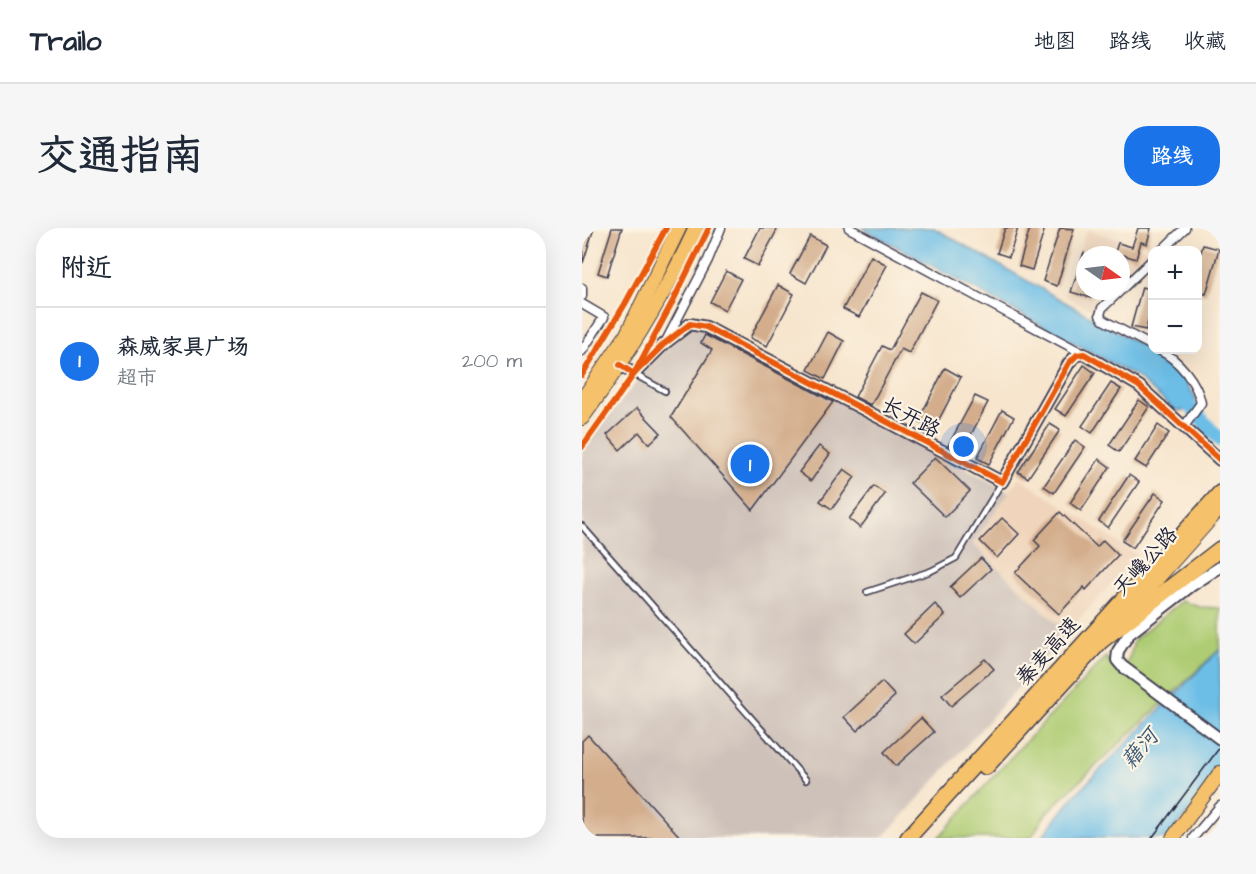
<!DOCTYPE html>
<html lang="zh">
<meta charset="utf-8">
<style>
:root{--surface:#fff;--page:#f6f6f7;--text:#1f2937;--muted:#747a83;--line:#e0e1e3;--accent:#1a73e8}
body{margin:0;font-family:"Architects Daughter","LXGW WenKai TC",sans-serif;background:var(--page);color:var(--text)}
.controls{position:absolute;right:18px;top:18px;display:grid;overflow:hidden;border-radius:12px;box-shadow:0 6px 24px #0002}
.controls button{width:54px;height:54px;display:grid;place-items:center;padding:0;border:0;border-bottom:2px solid var(--line);background:var(--surface);color:var(--text);font:30px sans-serif}
.compass{position:absolute;left:494px;top:18px;width:54px;height:54px;border-radius:50%;background:var(--surface);box-shadow:0 6px 24px #0002;rotate:104deg}
.you{position:absolute;left:382px;top:219px;width:21px;height:21px;margin:-15px;border:4px solid #fff;border-radius:50%;background:#1a73e8;box-shadow:0 0 0 9px #1a73e833}
.badge{display:grid;place-items:center;width:39px;height:39px;border-radius:50%;background:var(--accent);color:#fff;font-size:20px;font-weight:700}
.pin{position:absolute;translate:-50% -50%;border:3px solid #fff;box-shadow:0 2px 6px #0006}
.list{margin:0;padding:0;list-style:none}
h2{display:flex;justify-content:space-between;align-items:center;height:78px;margin:0;padding:0 24px;font-size:26px}
h2 small{font-size:20px;font-weight:400;color:var(--muted)}
.list li{display:grid;grid-template-columns:39px 1fr auto;gap:18px;align-items:center;box-sizing:border-box;height:108px;padding:0 24px;border-top:2px solid var(--line)}
.list b{display:block;font-size:22px;white-space:nowrap}
.list p{margin:0;font-size:20px;white-space:nowrap;color:var(--muted)}
.list em{font-size:20px;font-style:normal;color:var(--muted)}
.map{position:relative;flex:none;width:638px;height:610px;overflow:hidden;border-radius:24px}
header{display:flex;align-items:center;gap:36px;box-sizing:border-box;height:84px;padding:0 30px;background:var(--surface);border-bottom:2px solid var(--line)}
header strong{font-size:28px}
nav{display:flex;gap:33px;margin-inline-start:auto;font-size:21px}
.intro{display:flex;align-items:center;justify-content:space-between;box-sizing:border-box;height:144px;padding:0 36px}
h1{margin:0;font-size:42px}
.button{padding:15px 27px;border-radius:24px;background:var(--accent);color:#fff;font-size:21px;font-weight:700}
main{display:flex;gap:36px;padding:0 36px}
aside{flex:1;background:var(--surface);border-radius:24px;box-shadow:0 6px 24px #0002}
.map>svg:first-child{display:block}
.built{fill:#f0d5bc}
.industrial{fill:#cec1b9}
.green{fill:#aecc73;stroke:#687757;stroke-width:1.5}
.water{fill:#6cbee7;stroke:#477091;stroke-width:1.5}
.lines{fill:none;stroke-linecap:round;stroke-linejoin:round}
.river{stroke:#6cbee7;stroke-width:14}
.building{fill:#d3ad8c}
.service-casing{stroke:#423f51;stroke-width:8}
.minor-casing{stroke:#423f51;stroke-width:11}
.tertiary-casing{stroke:#423f51;stroke-width:14}
.primary-casing{stroke:#423f51;stroke-width:16}
.trunk-casing{stroke:#423f51;stroke-width:16}
.motorway-casing{stroke:#423f51;stroke-width:18}
.service{stroke:#fff;stroke-width:4.5}
.minor{stroke:#fff;stroke-width:8}
.tertiary{stroke:#fff;stroke-width:10}
.primary{stroke:#f5c16b;stroke-width:14}
.trunk{stroke:#f5c16b;stroke-width:14}
.motorway{stroke:#f5c16b;stroke-width:15}
.tram{stroke:#22223b;stroke-width:1.5}
.cycleway-casing{stroke:#fcf5e5;stroke-width:10}
.cycleway{stroke:#e8590c;stroke-width:6}
.labels{text-anchor:middle;stroke-width:4.5;stroke-linejoin:round;paint-order:stroke}
.street-label{font-size:21px;fill:#22223b;stroke:#fcf5e5}
.water-label{font-size:22px;font-style:italic;fill:#3c5977;stroke:#fcf5e5}
</style>
<header>
<strong>Trailo</strong>
<nav><a>地图</a><a>路线</a><a>收藏</a></nav>
</header>
<div class="intro"><h1>交通指南</h1><a class="button">路线</a></div>
<main>
<aside>
<h2>附近<small></small></h2>
<ul class="list">
<li><span class="badge">1</span><div><b>森威家具广场</b><p>超市</p></div><em>200 m</em></li>
</ul>
</aside>
<div class="map">
<svg width="638" height="610" viewBox="0 0 638 610">
<rect width="100%" height="100%" fill="#fcf5e5"/>
<filter id="ink" filterUnits="userSpaceOnUse"><feTurbulence type="fractalNoise" baseFrequency=".0167" numOctaves="2"/><feDisplacementMap in="SourceGraphic" scale="12" xChannelSelector="R" yChannelSelector="G"/><feConvolveMatrix kernelMatrix="1 2 1 2 8 2 1 2 1" color-interpolation-filters="sRGB"/></filter>
<filter id="wash" filterUnits="userSpaceOnUse"><feTurbulence type="fractalNoise" baseFrequency=".008" numOctaves="4" result="noise"/><feDisplacementMap in="SourceGraphic" scale="24" xChannelSelector="R" yChannelSelector="G"/><feGaussianBlur stdDeviation="1.35" result="paint"/><feColorMatrix in="noise" values="0 0 0 0 0 0 0 0 0 0 0 0 0 0 0 0 0 1.4 0 .05"/><feComposite in="paint" operator="in"/></filter>
<g filter="url(#wash)">
<rect width="100%" height="100%" fill="#f7e5cd"/>
<g class="built">
<polygon points="505,1 569,23 557,42 539,60 539,27 503,27 503,63 536,63 514,85 482,67"/>
<polygon points="437,249 555,327 485,405 391,315"/>
</g>
<polygon class="industrial" points="108,90 427,264 391,316 485,405 301,610 0,610 0,220"/>
<polygon class="green" points="600,373 618,379 638,380 638,421 465,584 449,610 356,610 433,525 524,429 532,441 544,436 549,425 552,412"/>
<g class="water">
<polygon points="280,0 352,0 566,121 596,141 614,171 606,183 593,182 555,149"/>
<polygon points="638,421 638,545 585,610 459,610 493,567"/>
</g>
<g class="lines">
<polyline class="river" points="604,174 638,212"/>
</g>
<g id="blocks">
<g class="building">
<polygon points="3,0 12,0 1,35 0,10"/>
<polygon points="30,0 40,0 25,48 16,45"/>
<polygon points="178,0 196,0 176,38 162,31"/>
<polygon points="423,0 436,0 427,29 415,25"/>
<polygon points="448,0 463,0 450,42 437,38"/>
<polygon points="478,0 492,1 475,58 461,53"/>
<polygon points="556,0 569,0 565,16 559,14 554,31 542,27 532,27 536,15 550,19"/>
<polygon points="228,8 244,17 224,55 208,46"/>
<polygon points="621,17 637,21 624,66 615,64 615,39"/>
<polygon points="502,24 503,63 511,63 509,70 489,64"/>
<polygon points="289,28 305,37 277,89 261,81"/>
<polygon points="144,43 159,51 143,82 128,74"/>
<polygon points="196,57 212,66 185,118 168,110"/>
<polygon points="560,59 570,62 570,77 564,102 549,99"/>
<polygon points="339,64 355,72 327,125 319,121 289,177 273,169 300,118 308,122"/>
<polygon points="246,104 262,113 243,151 226,142"/>
<polygon points="123,107 251,174 171,282 89,189 130,122 119,115"/>
<polygon points="502,137 513,145 484,188 473,181"/>
<polygon points="363,140 379,149 352,201 336,193"/>
<polygon points="529,155 539,161 510,205 500,198"/>
<polygon points="393,168 406,174 380,224 366,218"/>
<polygon points="557,172 567,179 537,224 527,217"/>
<polygon points="55,180 79,205 67,216 57,204 38,222 25,207"/>
<polygon points="420,182 432,189 407,236 395,230"/>
<polygon points="468,196 478,202 446,250 436,244"/>
<polygon points="576,197 587,205 564,240 553,233"/>
<polygon points="493,212 503,219 472,265 462,258"/>
<polygon points="237,218 248,226 229,253 217,244"/>
<polygon points="353,229 388,263 363,289 328,255"/>
<polygon points="517,231 528,239 499,283 488,275"/>
<polygon points="262,241 273,249 250,281 238,273"/>
<polygon points="547,247 557,254 526,300 517,293"/>
<polygon points="292,258 303,266 278,300 267,291"/>
<polygon points="573,265 583,272 551,320 540,313"/>
<polygon points="478,284 515,319 521,312 536,327 504,362 502,359 477,386 433,345 458,318 452,312"/>
<polygon points="420,290 437,306 415,330 398,313"/>
<polygon points="399,330 409,341 378,370 368,359"/>
<polygon points="353,376 363,387 332,416 322,406"/>
<polygon points="403,431 412,441 369,478 360,467"/>
<polygon points="300,454 313,468 275,503 262,489"/>
<polygon points="339,490 352,504 314,538 302,524"/>
<polygon points="6,507 99,610 0,610 0,513"/>
</g>
</g>
</g>
<g filter="url(#ink)">
<use href="#blocks" fill-opacity="0" stroke="#423f51" stroke-width="1.5"/>
<g class="lines">
<g class="service-casing">
<g id="service">
<polyline points="0,219 52,146 83,163"/>
<polyline points="0,298 224,552"/>
<polyline points="285,364 349,343 374,330 420,254"/>
</g>
</g>
<g class="minor-casing">
<g id="minor">
<polyline points="267,0 502,126"/>
<polyline points="580,22 603,0"/>
<polyline points="0,60 0,68"/>
<polyline points="539,62 570,32"/>
<polyline points="538,63 520,80 518,87 521,92 570,118"/>
<polyline points="0,76 22,89 0,123"/>
<polyline points="84,113 126,32 139,0"/>
<path d="M577,122C596,131 615,154 619,175L601,200"/>
<polyline points="611,610 638,578"/>
</g>
</g>
<g class="tertiary-casing">
<g id="tertiary">
<polyline points="38,137 52,146 82,116 108,96 124,99 420,254 487,135 495,127 502,126 557,158 638,232"/>
<polyline points="638,339 609,358 547,406 536,423 535,432 540,438 638,511"/>
</g>
</g>
<g class="primary-casing">
<g id="primary">
<polyline points="0,172 44,108 97,0"/>
<path d="M0,190C44,130 83,67 114,0"/>
<polyline points="591,610 638,545"/>
</g>
</g>
<g class="trunk-casing">
<polyline id="trunk" points="537,393 638,280"/>
</g>
<g class="motorway-casing">
<g id="motorway">
<polyline points="404,539 519,413 638,321"/>
<polyline points="326,610 638,265"/>
</g>
</g>
<use href="#service" class="service"/>
<use href="#minor" class="minor"/>
<use href="#tertiary" class="tertiary"/>
<use href="#primary" class="primary"/>
<use href="#trunk" class="trunk"/>
<use href="#motorway" class="motorway"/>
<polyline class="tram" points="570,610 638,519"/>
<g class="cycleway-casing">
<g id="cycleway">
<polyline points="38,137 52,146 82,116 108,96 124,99 420,254 487,135 495,127 502,126 557,158 638,232"/>
<polyline points="0,147 43,76 84,0"/>
<polyline points="0,219 52,146 91,73 127,0"/>
</g>
</g>
<use href="#cycleway" class="cycleway"/>
</g>
</g>
<g class="labels">
<g class="street-label">
<text transform="translate(329 189) rotate(28)" y="7">长开路</text>
<text transform="translate(563 333) rotate(-48)" y="7">天巉公路</text>
<text transform="translate(466 423) rotate(-48)" y="7">秦麦高速</text>
</g>
<g class="water-label">
<text transform="translate(557 520) rotate(-50)" y="8">藉河</text>
</g>
</g>
</svg>
<div class="controls">
<button>+</button>
<button>−</button>
</div>
<svg class="compass" viewBox="-18 -18 36 36"><path d="M0-13l5 13h-10z" fill="#e53935"/><path d="M0 13l5-13h-10z" fill="#747a83"/></svg>
<div class="you"></div>
<div class="pin badge" style="left:168px;top:236px">1</div>
</div>
</main>
